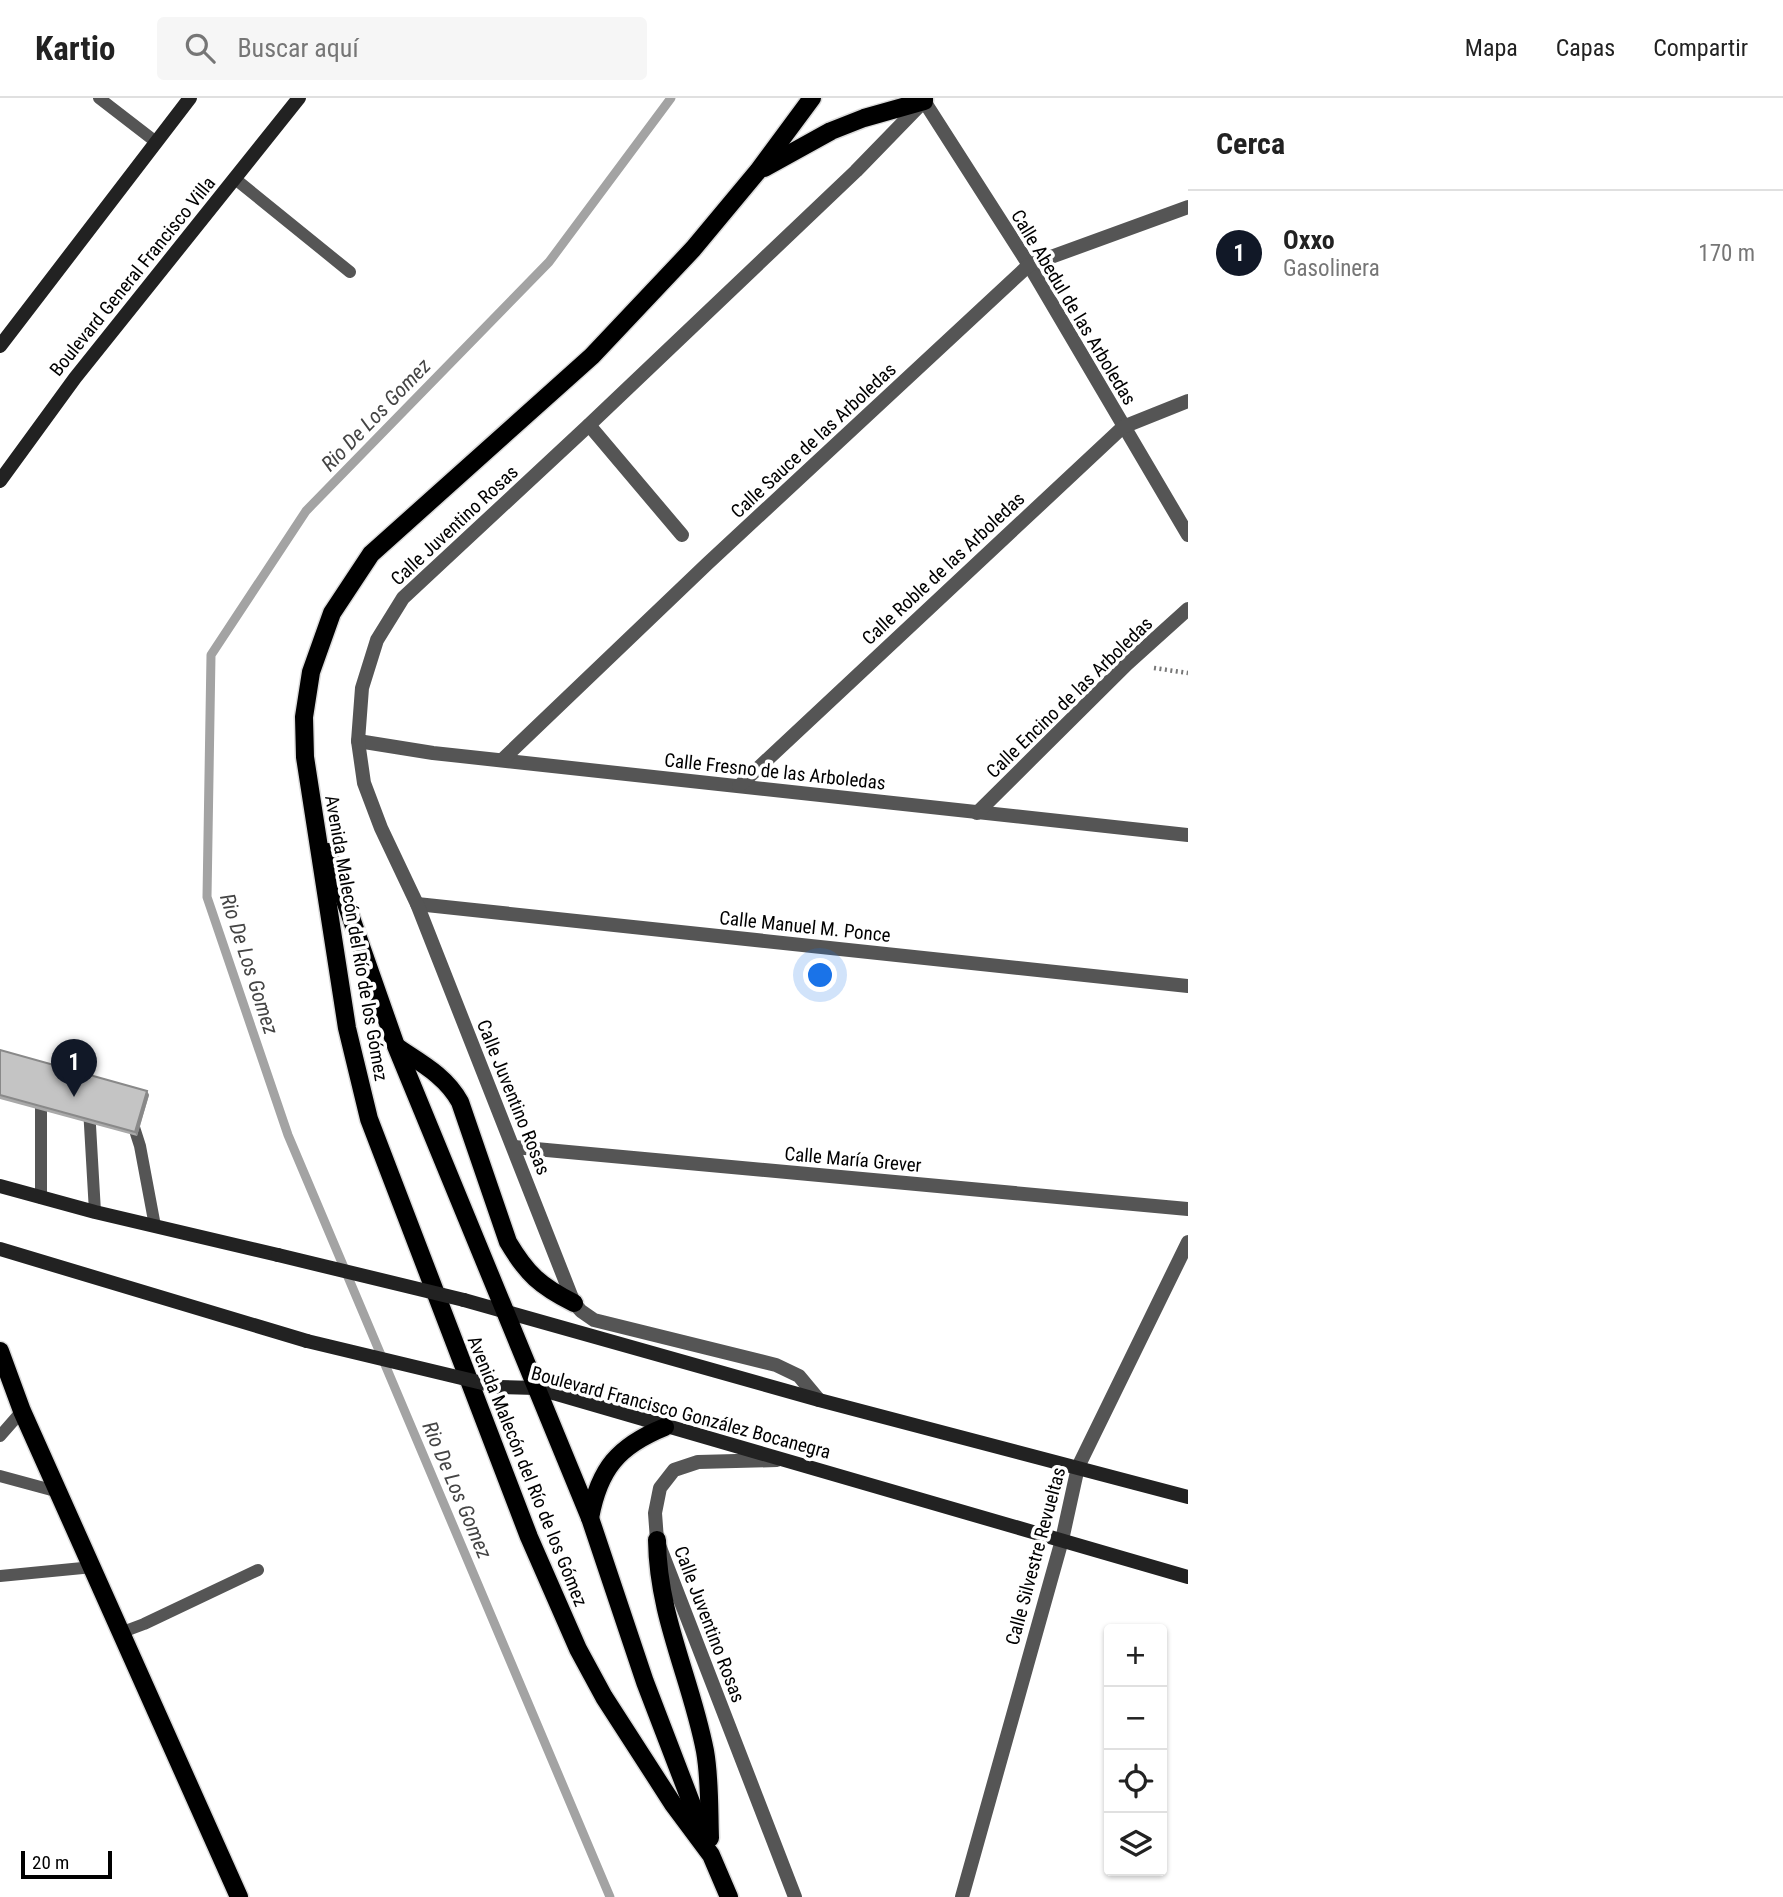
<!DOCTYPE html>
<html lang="es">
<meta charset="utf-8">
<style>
:root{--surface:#fff;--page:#f6f6f6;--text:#222;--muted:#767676;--line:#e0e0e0;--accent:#111827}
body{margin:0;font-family:"Roboto Condensed",sans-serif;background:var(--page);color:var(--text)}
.controls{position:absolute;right:21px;bottom:21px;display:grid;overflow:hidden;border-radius:7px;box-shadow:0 2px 5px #0004}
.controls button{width:63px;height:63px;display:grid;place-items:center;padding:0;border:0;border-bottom:2px solid var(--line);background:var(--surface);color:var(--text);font:35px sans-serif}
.scale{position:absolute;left:21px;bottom:18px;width:91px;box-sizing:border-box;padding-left:7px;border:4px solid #000;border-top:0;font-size:19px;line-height:24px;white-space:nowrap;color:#000;-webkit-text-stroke:5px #fff;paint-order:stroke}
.you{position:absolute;left:821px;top:878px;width:24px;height:24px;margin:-18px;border:5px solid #fff;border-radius:50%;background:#1a73e8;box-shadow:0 0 0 10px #1a73e833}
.badge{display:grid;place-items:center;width:46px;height:46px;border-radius:50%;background:var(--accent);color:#fff;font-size:23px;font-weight:700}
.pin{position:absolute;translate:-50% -58px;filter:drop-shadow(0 2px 4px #0008)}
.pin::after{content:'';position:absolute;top:37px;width:24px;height:21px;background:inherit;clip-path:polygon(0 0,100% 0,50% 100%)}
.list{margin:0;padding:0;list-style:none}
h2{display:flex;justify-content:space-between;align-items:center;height:91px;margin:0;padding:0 28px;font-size:30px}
h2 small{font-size:23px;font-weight:400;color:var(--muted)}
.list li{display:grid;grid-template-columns:46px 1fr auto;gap:21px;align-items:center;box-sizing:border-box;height:126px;padding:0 28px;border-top:2px solid var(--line)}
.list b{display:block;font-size:26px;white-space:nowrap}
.list p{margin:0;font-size:23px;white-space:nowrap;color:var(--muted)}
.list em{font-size:23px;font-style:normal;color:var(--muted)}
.icon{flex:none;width:38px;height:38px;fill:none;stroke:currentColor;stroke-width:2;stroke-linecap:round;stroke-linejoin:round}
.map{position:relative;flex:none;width:1188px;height:1799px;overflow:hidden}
header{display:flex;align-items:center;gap:42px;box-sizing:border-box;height:98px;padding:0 35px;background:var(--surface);border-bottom:2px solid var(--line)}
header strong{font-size:33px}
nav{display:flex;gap:38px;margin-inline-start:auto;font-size:24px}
.search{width:490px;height:63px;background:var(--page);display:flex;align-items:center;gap:18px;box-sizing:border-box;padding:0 24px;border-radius:7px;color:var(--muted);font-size:26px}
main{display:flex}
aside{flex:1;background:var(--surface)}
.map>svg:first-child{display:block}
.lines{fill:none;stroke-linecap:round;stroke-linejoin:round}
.stream{stroke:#a3a3a3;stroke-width:9}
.primary-casing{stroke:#dbdbdb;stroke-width:21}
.path{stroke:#777;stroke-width:4.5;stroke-dasharray:2 3.5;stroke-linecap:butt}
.service{stroke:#555;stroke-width:12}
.minor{stroke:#555;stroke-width:14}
.tertiary{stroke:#555;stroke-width:14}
.secondary{stroke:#222;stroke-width:14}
.primary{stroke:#000;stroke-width:18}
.secondary-bridge{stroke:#222;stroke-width:14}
.wall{fill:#a9a9a9}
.shaded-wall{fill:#898989}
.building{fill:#c4c4c4;stroke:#898989;stroke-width:2}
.labels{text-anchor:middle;stroke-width:7;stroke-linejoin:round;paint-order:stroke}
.street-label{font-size:19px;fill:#000;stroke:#fff}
.water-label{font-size:21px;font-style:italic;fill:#444;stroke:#fff}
</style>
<header>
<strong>Kartio</strong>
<div class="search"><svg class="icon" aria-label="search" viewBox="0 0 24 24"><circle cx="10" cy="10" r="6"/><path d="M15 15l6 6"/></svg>Buscar aquí</div>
<nav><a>Mapa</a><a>Capas</a><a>Compartir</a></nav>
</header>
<main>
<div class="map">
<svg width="1188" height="1799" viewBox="0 0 1188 1799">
<rect width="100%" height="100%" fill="#fff"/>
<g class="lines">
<polyline class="stream" points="610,1799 288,1037 207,799 211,557 306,413 549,164 671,0"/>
<g class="primary-casing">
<g id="primary">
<polyline points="764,70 831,33 864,20 924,3 924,0"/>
<polyline points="328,754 396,948 590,1420 645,1584 704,1738"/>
<path d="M397,949C421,965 446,978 460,1004L508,1144C527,1176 540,1188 574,1205"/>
<polyline points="0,1253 22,1313 239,1799"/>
<path d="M590,1420C599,1371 618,1348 665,1329"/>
<path d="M657,1442C658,1519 691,1580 705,1653C710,1681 709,1711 710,1740"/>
<polyline points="729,1799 711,1757 673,1706 604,1599 578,1551 529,1439 369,1021 347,930 305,659 304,619 311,574 332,515 371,456 592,258 693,151 758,73 812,0"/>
</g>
</g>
<polyline class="path" points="1154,570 1188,575"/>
<g class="service">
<polyline points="99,0 156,44"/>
<polyline points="234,80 350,174"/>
<polyline points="89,1010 95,1114"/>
<polyline points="132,1023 140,1048 155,1128"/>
<polyline points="41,1100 41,995"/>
<polyline points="0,1338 22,1313"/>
<polyline points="0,1378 59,1394"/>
<polyline points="0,1478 93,1469"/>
<polyline points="120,1535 144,1526 258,1472"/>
</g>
<g class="minor">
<polyline points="924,3 1029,167 1188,437"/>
<polyline points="589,327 682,437"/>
<polyline points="358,643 433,655 1188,737"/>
<polyline points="502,662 707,466 1029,167 1188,109"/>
<polyline points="739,688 1123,329 1188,303"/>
<polyline points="977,715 1127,566 1188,511"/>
<polyline points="417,806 1188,888"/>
<polyline points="514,1049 1188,1111"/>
<polyline points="819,1302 799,1278 776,1267 594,1222 581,1213 574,1205 417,806 381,730 364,685 358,643 362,590 377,542 403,500 589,327 856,73 923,4"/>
<polyline points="962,1799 1062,1442 1078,1369 1188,1144"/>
</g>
<polyline class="tertiary" points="777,1362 698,1364 674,1372 660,1390 655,1415 657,1442 795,1799"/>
<g class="secondary">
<polyline points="0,248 190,0"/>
<polyline points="0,383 75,280 299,0"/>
<polyline points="0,1088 95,1114 278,1157"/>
<polyline points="0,1151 307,1243"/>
<polyline points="464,1202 819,1302 1188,1399"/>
<polyline points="499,1289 536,1290 1188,1479"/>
</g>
<use href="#primary" class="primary"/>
<g class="secondary-bridge">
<polyline points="278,1157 464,1202"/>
<polyline points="307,1243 499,1289"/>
</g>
</g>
<polygon class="wall" points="0,952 147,993 149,997 137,1038 0,1001"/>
<polygon class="shaded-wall" points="147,993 149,997 137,1038 135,1034"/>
<polygon class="building" points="0,952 147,993 135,1034 0,997"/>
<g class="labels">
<g class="street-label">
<text transform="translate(132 178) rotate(-51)" y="7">Boulevard General Francisco Villa</text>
<text transform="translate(1074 209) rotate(59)" y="7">Calle Abedul de las Arboledas</text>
<text transform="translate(813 342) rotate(-43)" y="7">Calle Sauce de las Arboledas</text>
<text transform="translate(454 427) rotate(-43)" y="7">Calle Juventino Rosas</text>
<text transform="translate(943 470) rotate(-43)" y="7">Calle Roble de las Arboledas</text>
<text transform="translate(1069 599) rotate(-44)" y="7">Calle Encino de las Arboledas</text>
<text transform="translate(775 673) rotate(6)" y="7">Calle Fresno de las Arboledas</text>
<text transform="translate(805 828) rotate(6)" y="7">Calle Manuel M. Ponce</text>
<text transform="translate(357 840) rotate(80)" y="7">Avenida Malecón del Río de los Gómez</text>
<text transform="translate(514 999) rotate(68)" y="7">Calle Juventino Rosas</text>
<text transform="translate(853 1061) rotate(5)" y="7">Calle María Grever</text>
<text transform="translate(681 1314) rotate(15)" y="7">Boulevard Francisco González Bocanegra</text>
<text transform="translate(528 1373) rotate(68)" y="7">Avenida Malecón del Río de los Gómez</text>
<text transform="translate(1035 1458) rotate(-75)" y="7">Calle Silvestre Revueltas</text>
<text transform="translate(710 1526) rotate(69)" y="7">Calle Juventino Rosas</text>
</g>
<g class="water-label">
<text transform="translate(376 317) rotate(-46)" y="7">Rio De Los Gomez</text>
<text transform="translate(249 866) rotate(72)" y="7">Rio De Los Gomez</text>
<text transform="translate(457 1392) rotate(67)" y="7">Rio De Los Gomez</text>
</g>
</g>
</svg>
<div class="controls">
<button>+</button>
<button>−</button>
<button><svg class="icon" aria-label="locate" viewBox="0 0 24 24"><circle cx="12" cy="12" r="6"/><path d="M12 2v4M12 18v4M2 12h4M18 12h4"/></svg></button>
<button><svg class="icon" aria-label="layers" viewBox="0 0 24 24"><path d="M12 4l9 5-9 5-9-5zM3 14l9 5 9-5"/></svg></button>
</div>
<div class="scale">20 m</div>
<div class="you"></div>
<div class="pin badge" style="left:74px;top:999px">1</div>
</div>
<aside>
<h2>Cerca<small></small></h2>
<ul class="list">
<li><span class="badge">1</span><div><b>Oxxo</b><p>Gasolinera</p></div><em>170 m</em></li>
</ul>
</aside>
</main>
